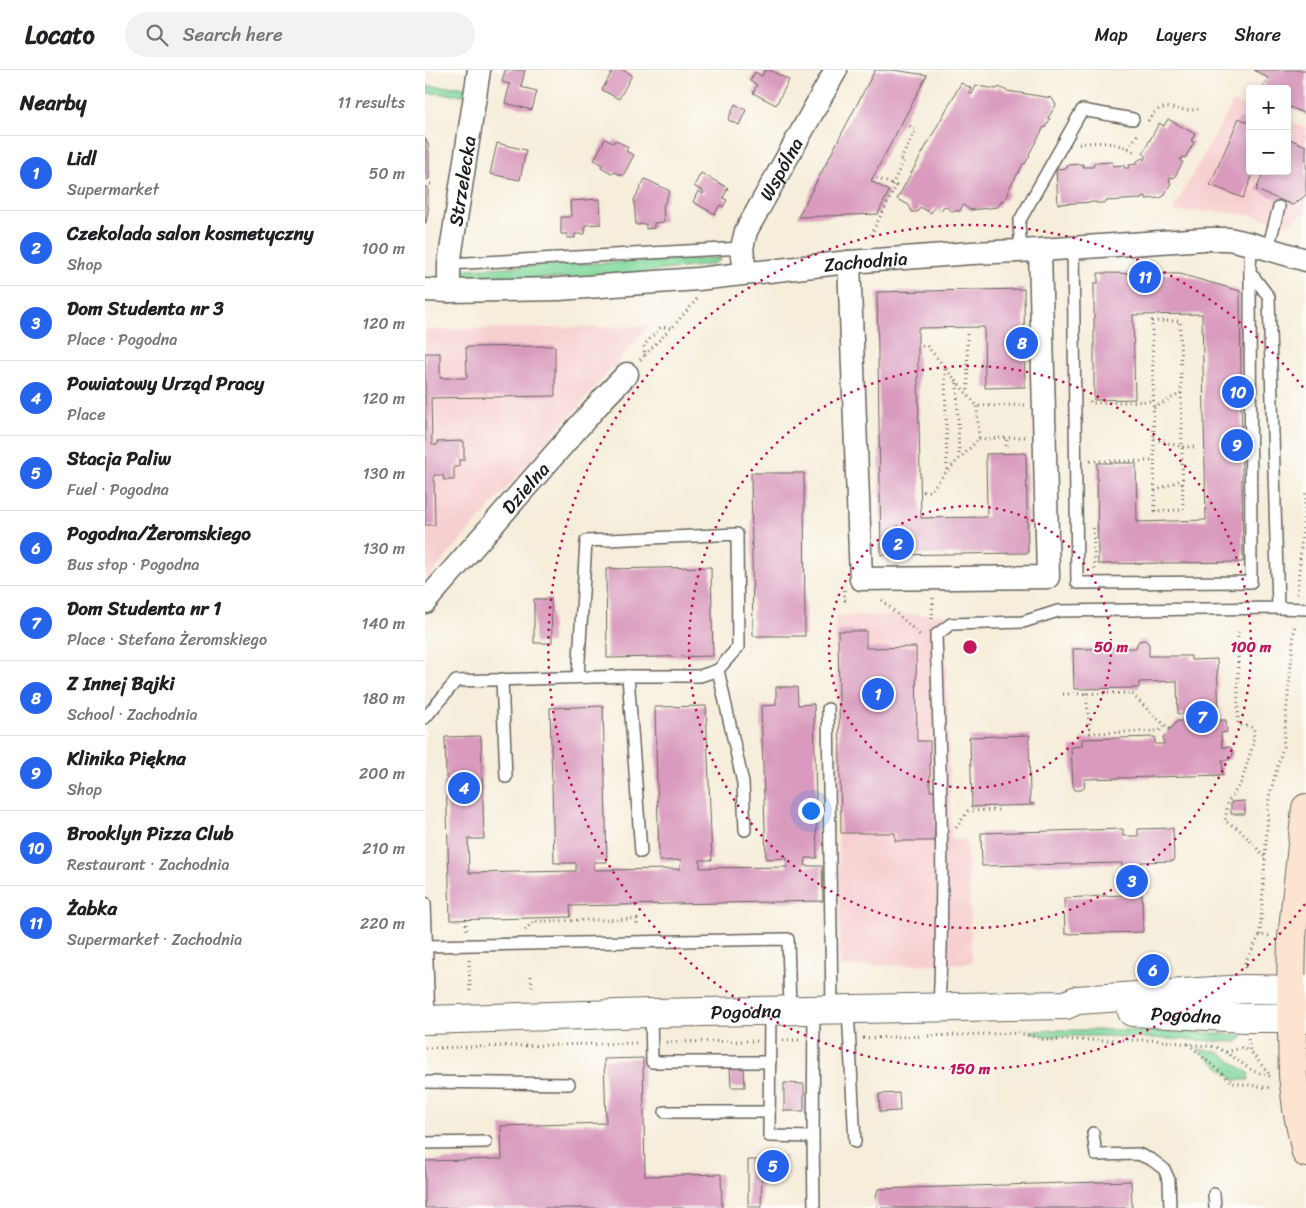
<!DOCTYPE html>
<meta charset="utf-8">
<style>
:root{--surface:#fff;--page:#f2f2f2;--text:#202124;--muted:#757577;--line:#e0e0e0;--accent:#2563eb}
body{margin:0;font-family:Sriracha,sans-serif;background:var(--page);color:var(--text)}
.controls{position:absolute;right:15px;top:15px;display:grid;overflow:hidden;border-radius:5px;box-shadow:0 2px 8px #0003}
.controls button{width:45px;height:45px;display:grid;place-items:center;padding:0;border:0;border-bottom:1px solid var(--line);background:var(--surface);color:var(--text);font:25px sans-serif}
.you{position:absolute;left:385px;top:740px;width:18px;height:18px;margin:-12px;border:4px solid #fff;border-radius:50%;background:#1a73e8;box-shadow:0 0 0 8px #1a73e833}
.badge{display:grid;place-items:center;width:32px;height:32px;border-radius:50%;background:var(--accent);color:#fff;font-size:16px;font-weight:700}
.pin{position:absolute;translate:-50% -50%;border:2px solid #fff;box-shadow:0 1px 5px #0006}
.list{margin:0;padding:0;list-style:none}
h2{display:flex;justify-content:space-between;align-items:center;height:65px;margin:0;padding:0 20px;font-size:21px}
h2 small{font-size:16px;font-weight:400;color:var(--muted)}
.list li{display:grid;grid-template-columns:32px 1fr auto;gap:15px;align-items:center;box-sizing:border-box;height:75px;padding:0 20px;border-top:1px solid var(--line)}
.list b{display:block;font-size:19px;white-space:nowrap}
.list p{margin:0;font-size:16px;white-space:nowrap;color:var(--muted)}
.list em{font-size:16px;font-style:normal;color:var(--muted)}
.icon{flex:none;width:28px;height:28px;fill:none;stroke:currentColor;stroke-width:2;stroke-linecap:round;stroke-linejoin:round}
.map{position:relative;flex:none;width:881px;height:1138px;overflow:hidden}
header{display:flex;align-items:center;gap:30px;box-sizing:border-box;height:70px;padding:0 25px;background:var(--surface);border-bottom:1px solid var(--line)}
header strong{font-size:24px}
nav{display:flex;gap:28px;margin-inline-start:auto;font-size:18px}
.search{width:350px;height:45px;background:var(--page);display:flex;align-items:center;gap:12px;box-sizing:border-box;padding:0 18px;border-radius:28px;color:var(--muted);font-size:19px}
main{display:flex}
aside{flex:1;background:var(--surface)}
.map>svg:first-child{display:block}
.built{fill:#f7cfd0}
.green{fill:#82d89c;stroke:#4f7a5c}
.building{fill:#d99abd}
.lines{fill:none;stroke-linecap:round;stroke-linejoin:round}
.service-casing{stroke:#68655e;stroke-width:14}
.minor-casing{stroke:#68655e;stroke-width:25}
.tertiary-casing{stroke:#68655e;stroke-width:30}
.secondary-casing{stroke:#68655e;stroke-width:30}
.path{stroke:#68655e;stroke-width:3;stroke-dasharray:1 4;stroke-linecap:butt}
.service{stroke:#fff;stroke-width:11}
.minor{stroke:#fff;stroke-width:22}
.tertiary{stroke:#fff;stroke-width:28}
.secondary{stroke:#fde4d1;stroke-width:28}
.ring{fill:none;stroke:#c2185b;stroke-width:2.5;stroke-dasharray:2.5 5}
.labels{text-anchor:middle;stroke-width:4;stroke-linejoin:round;paint-order:stroke}
.street-label{font-size:19px;fill:#1c1c1c;stroke:#fdfcf7}
.centre{fill:#c2185b;stroke:#fdfcf7;stroke-width:2.5}
.ring-label{font-size:15px;text-anchor:middle;font-weight:bold;fill:#c2185b;stroke:#fdfcf7;stroke-width:4;stroke-linejoin:round;paint-order:stroke}
</style>
<header>
<strong>Locato</strong>
<div class="search"><svg class="icon" aria-label="search" viewBox="0 0 24 24"><circle cx="10" cy="10" r="6"/><path d="M15 15l6 6"/></svg>Search here</div>
<nav><a>Map</a><a>Layers</a><a>Share</a></nav>
</header>
<main>
<aside>
<h2>Nearby<small>11 results</small></h2>
<ul class="list">
<li><span class="badge">1</span><div><b>Lidl</b><p>Supermarket</p></div><em>50 m</em></li>
<li><span class="badge">2</span><div><b>Czekolada salon kosmetyczny</b><p>Shop</p></div><em>100 m</em></li>
<li><span class="badge">3</span><div><b>Dom Studenta nr 3</b><p>Place · Pogodna</p></div><em>120 m</em></li>
<li><span class="badge">4</span><div><b>Powiatowy Urząd Pracy</b><p>Place</p></div><em>120 m</em></li>
<li><span class="badge">5</span><div><b>Stacja Paliw</b><p>Fuel · Pogodna</p></div><em>130 m</em></li>
<li><span class="badge">6</span><div><b>Pogodna/Żeromskiego</b><p>Bus stop · Pogodna</p></div><em>130 m</em></li>
<li><span class="badge">7</span><div><b>Dom Studenta nr 1</b><p>Place · Stefana Żeromskiego</p></div><em>140 m</em></li>
<li><span class="badge">8</span><div><b>Z Innej Bajki</b><p>School · Zachodnia</p></div><em>180 m</em></li>
<li><span class="badge">9</span><div><b>Klinika Piękna</b><p>Shop</p></div><em>200 m</em></li>
<li><span class="badge">10</span><div><b>Brooklyn Pizza Club</b><p>Restaurant · Zachodnia</p></div><em>210 m</em></li>
<li><span class="badge">11</span><div><b>Żabka</b><p>Supermarket · Zachodnia</p></div><em>220 m</em></li>
</ul>
</aside>
<div class="map">
<svg width="881" height="1138" viewBox="0 0 881 1138">
<rect width="100%" height="100%" fill="#fdfcf7"/>
<filter id="ink" filterUnits="userSpaceOnUse"><feTurbulence type="fractalNoise" baseFrequency=".02" numOctaves="2"/><feDisplacementMap in="SourceGraphic" scale="10" xChannelSelector="R" yChannelSelector="G"/><feConvolveMatrix kernelMatrix="1 2 1 2 8 2 1 2 1" color-interpolation-filters="sRGB"/></filter>
<filter id="wash" filterUnits="userSpaceOnUse"><feTurbulence type="fractalNoise" baseFrequency=".0096" numOctaves="4" result="noise"/><feDisplacementMap in="SourceGraphic" scale="20" xChannelSelector="R" yChannelSelector="G"/><feGaussianBlur stdDeviation="1.12" result="paint"/><feColorMatrix in="noise" values="0 0 0 0 0 0 0 0 0 0 0 0 0 0 0 0 0 1.4 0 .05"/><feComposite in="paint" operator="in"/></filter>
<g filter="url(#wash)">
<rect width="100%" height="100%" fill="#f6edda"/>
<g class="built">
<polygon points="808,32 825,38 825,101 862,101 862,51 881,58 881,142 864,155 828,146 791,141 747,142"/>
<polygon points="224,256 0,511 0,260"/>
<polygon points="520,544 526,769 542,769 547,893 415,897 410,546"/>
</g>
<g class="green">
<polygon points="0,16 40,17 39,25 0,23"/>
<polygon points="294,188 295,190 285,195 200,204 141,208 46,208 39,204 36,199"/>
<polygon points="633,960 727,960 818,965 818,968 812,972 677,966 619,966 604,961"/>
<polygon points="772,979 790,981 795,983 823,1003 824,1010 810,1010"/>
</g>
<g id="blocks">
<g class="building">
<polygon points="80,0 100,0 96,17 112,21 107,40 80,33 85,14 77,12"/>
<polygon points="188,0 198,0 207,5 194,29 177,20"/>
<polygon points="340,0 345,0 364,10 351,35 328,23 332,15 325,11 330,2 337,6"/>
<polygon points="450,0 468,0 502,5 446,111 464,121 453,144 373,147"/>
<polygon points="829,0 881,0 881,44 862,36 862,19 837,19 843,8"/>
<polygon points="536,13 546,18 544,23 547,24 551,16 572,19 574,17 582,21 627,28 631,35 623,48 625,49 620,58 619,57 604,84 605,85 600,94 599,93 582,122 584,123 579,131 577,130 573,137 545,140 538,135 535,141 527,141 519,136 516,141 509,138 506,143 495,137 494,140 492,142 487,142 484,135 472,129"/>
<polygon points="310,34 321,40 314,55 303,50"/>
<polygon points="814,48 825,53 825,101 862,101 862,68 881,76 881,125 868,135 831,120 837,106 829,102 818,128 785,115"/>
<polygon points="743,49 770,64 766,71 769,72 760,88 757,87 755,91 758,92 749,108 746,107 744,111 746,113 739,126 735,128 721,129 721,126 717,126 717,129 681,131 681,133 671,133 671,132 633,134 631,99 642,98 643,95 658,94 658,97 668,97 669,93 687,92 688,96 699,95 699,98 704,98 704,95 711,94 711,92 717,88 719,90 721,86 718,83 734,53 739,56"/>
<polygon points="0,68 3,74 4,83 4,109 0,109"/>
<polygon points="180,69 188,73 190,70 203,77 201,81 209,85 198,106 189,102 188,104 176,97 177,94 169,90"/>
<polygon points="72,73 101,80 95,110 65,104"/>
<polygon points="276,103 303,118 298,128 302,130 298,137 295,135 290,144 268,132 273,121 278,124 279,122 269,116"/>
<polygon points="220,109 245,121 238,136 239,152 229,153 229,158 221,159 221,154 211,155 209,130"/>
<polygon points="0,117 3,117 3,141 1,153 0,153"/>
<polygon points="175,129 176,154 160,155 160,164 150,164 150,168 142,168 142,164 136,164 136,147 146,147 145,131"/>
<polygon points="673,203 755,204 815,221 818,492 673,494 672,393 711,393 712,452 781,450 777,244 708,245 710,329 669,330 669,213 673,213"/>
<polygon points="599,219 600,317 560,318 559,257 493,258 493,308 496,448 562,447 561,384 601,383 603,483 456,485 452,222"/>
<polygon points="130,276 130,326 6,328 7,375 12,375 12,372 39,371 39,390 34,390 34,397 29,397 29,410 19,410 18,405 9,405 10,455 0,455 0,283 15,283 15,308 42,308 41,277"/>
<polygon points="326,403 379,403 380,566 328,566"/>
<polygon points="286,497 288,586 182,588 181,499"/>
<polygon points="109,529 126,529 127,573 109,573"/>
<polygon points="413,561 441,561 441,578 491,577 492,671 505,671 505,721 510,721 510,771 470,771 470,763 416,763"/>
<polygon points="720,570 724,574 724,586 766,586 766,590 792,589 794,650 801,650 802,662 796,663 797,677 805,677 807,680 808,684 807,687 804,690 797,690 798,705 660,709 659,718 656,720 650,720 648,716 646,677 657,676 657,669 730,667 730,674 739,674 738,667 753,651 760,651 761,644 753,644 752,611 714,612 714,618 649,619 648,579 711,578 712,574 714,571"/>
<polygon points="351,617 372,617 373,635 389,634 392,788 381,788 380,796 397,796 398,831 145,836 146,847 25,850 20,667 56,666 59,769 43,769 44,803 151,801 151,793 129,793 125,638 178,636 182,792 169,792 169,800 255,799 256,790 234,791 230,637 281,636 287,790 275,790 275,798 362,797 362,788 341,789 336,636 351,635"/>
<polygon points="605,665 605,667 604,667 605,734 609,733 609,735 546,737 546,735 547,735 545,669 544,669 544,667"/>
<polygon points="820,731 820,744 806,744 806,732"/>
<polygon points="748,758 749,791 716,792 718,862 640,864 639,828 698,825 697,793 557,796 556,763 698,759 698,766 713,766 713,759"/>
<polygon points="218,988 220,1106 296,1104 297,1138 0,1138 0,1091 77,1089 76,1056 181,1053 179,989"/>
<polygon points="319,997 320,1017 306,1017 305,998"/>
<polygon points="359,1013 379,1014 379,1041 359,1041"/>
<polygon points="474,1023 475,1041 455,1042 454,1024"/>
<polygon points="336,1086 360,1086 360,1107 337,1107 336,1137 323,1137 323,1090 337,1090"/>
<polygon points="706,1111 707,1138 452,1138 451,1127 453,1119"/>
</g>
</g>
</g>
<g filter="url(#ink)">
<use href="#blocks" fill-opacity="0" stroke="#68655e" stroke-width="1"/>
<g class="lines">
<g class="service-casing">
<g id="service">
<polyline points="648,177 652,513 826,512 825,202"/>
<polyline points="843,178 854,137"/>
<polyline points="596,181 594,154 595,150 657,40 708,49"/>
<polyline points="24,194 317,178"/>
<polyline points="853,538 881,539"/>
<polyline points="293,600 318,713 320,760"/>
<polyline points="203,606 216,782"/>
<polyline points="77,609 81,707"/>
<polyline points="403,639 407,939"/>
<polyline points="0,648 31,611 203,606 275,606 293,600 313,577 312,464 161,471 153,607"/>
<polyline points="0,833 4,950"/>
<polyline points="1,876 363,869 365,941"/>
<path d="M514,938C520,814 515,689 511,565L526,554L598,552L633,541L853,538L844,227L825,202L826,174"/>
<polyline points="423,939 430,1072"/>
<polyline points="345,941 344,1066 388,1067 389,940"/>
<polyline points="226,943 227,992 345,992"/>
<polyline points="0,1012 144,1014"/>
<polyline points="240,1042 344,1042"/>
<polyline points="668,1063 671,1085 713,1084 727,1090 739,1099 744,1110 745,1138"/>
<polyline points="388,1067 389,1138"/>
<polyline points="0,1073 61,1072"/>
<polyline points="789,1124 790,1138"/>
</g>
</g>
<g class="minor-casing">
<g id="minor">
<polyline points="424,192 436,509 623,507 615,180"/>
<path id="s1" d="M320,203L317,178L321,161L411,0"/>
<path id="s2" d="M0,220L24,221L134,219L273,209L424,192L547,183L615,180L780,169H804L826,174L881,190"/>
<path id="s3" d="M24,221V194L54,0"/>
<path id="s4" d="M0,532L178,329L202,304"/>
</g>
</g>
<g class="tertiary-casing">
<g id="tertiary">
<path id="s5" d="M707,942L821,948H881"/>
<path id="s6" d="M0,950L226,943L641,935L652,930L819,919L881,920"/>
</g>
</g>
<g class="secondary-casing">
<polyline id="secondary" points="881,738 867,868 866,920 868,1006 872,1039 881,1083"/>
</g>
<g class="path">
<path d="M723,51C737,26 753,45 773,39"/>
<path d="M654,74C674,71 694,72 711,83"/>
<polyline points="703,78 713,64"/>
<polyline points="0,114 8,114"/>
<polyline points="467,115 479,90 476,89 491,60 483,55"/>
<polyline points="446,165 471,116 449,107"/>
<polygon points="727,251 755,251 758,440 730,441"/>
<polyline points="542,264 543,320 543,324"/>
<polyline points="497,276 502,276 552,336 600,335"/>
<polyline points="220,285 246,258"/>
<polyline points="215,290 220,285 219,275 236,257 247,258 272,229"/>
<polyline points="520,299 522,401"/>
<polyline points="532,313 534,388"/>
<polyline points="665,331 666,333 729,331"/>
<polyline points="729,338 756,323"/>
<polyline points="554,369 601,367"/>
<polyline points="729,369 757,377 771,377"/>
<polyline points="581,376 582,368"/>
<polyline points="665,391 730,391"/>
<polyline points="730,421 758,409"/>
<polyline points="498,422 505,421 522,401 554,369 552,336"/>
<polyline points="668,458 670,500"/>
<polyline points="419,520 420,530 425,530"/>
<polyline points="872,524 881,420"/>
<polyline points="457,530 495,565"/>
<polyline points="507,549 508,528"/>
<polyline points="813,562 813,654 829,658 828,674 817,711 803,732 800,751 814,759 840,787"/>
<polyline points="661,623 665,663 734,661 740,655"/>
<polyline points="638,624 706,623 728,645 746,660"/>
<polyline points="531,758 543,741 576,740"/>
<polyline points="40,849 42,861"/>
<polyline points="100,860 109,851 121,851 212,849 212,857"/>
<polyline points="835,865 844,727 858,677 870,553"/>
<polyline points="44,890 45,922"/>
<polyline points="820,898 820,892 835,865 846,866"/>
<polyline points="106,906 107,920"/>
<polyline points="438,968 594,963 621,970 730,970 790,977 801,982 828,1001 845,1006"/>
<polyline points="823,969 825,981 845,1005"/>
<polyline points="358,970 374,970"/>
<polyline points="241,972 332,971"/>
<polyline points="763,974 808,1013 847,1018"/>
<polyline points="0,978 212,973"/>
<polyline points="801,982 816,978 825,981"/>
</g>
<use href="#service" class="service"/>
<use href="#minor" class="minor"/>
<use href="#tertiary" class="tertiary"/>
<use href="#secondary" class="secondary"/>
</g>
</g>
<g class="ring">
<circle cx="545" cy="577" r="141"/>
<circle cx="545" cy="577" r="281"/>
<path d="M880 834A422 422 0 1 1 880 320"/>
</g>
<g class="labels">
<g class="street-label">
<text dy="7" stroke="none"><textPath href="#s1" startOffset="114">Wspólna</textPath></text>
<text dy="7" stroke="none"><textPath href="#s3" startOffset="111">Strzelecka</textPath></text>
<text dy="7" stroke="none"><textPath href="#s2" startOffset="442">Zachodnia</textPath></text>
<text dy="7" stroke="none"><textPath href="#s4" startOffset="152">Dzielna</textPath></text>
<text dy="7" stroke="none"><textPath href="#s6" startOffset="321">Pogodna</textPath></text>
<text dy="7" stroke="none"><textPath href="#s5" startOffset="54">Pogodna</textPath></text>
</g>
</g>
<circle cx="545" cy="577" r="8" class="centre"/>
<g class="ring-label">
<text x="686" y="582">50 m</text>
<text x="826" y="582">100 m</text>
<text x="545" y="1004">150 m</text>
</g>
</svg>
<div class="controls">
<button>+</button>
<button>−</button>
</div>
<div class="you"></div>
<div class="pin badge" style="left:453px;top:624px">1</div>
<div class="pin badge" style="left:473px;top:474px">2</div>
<div class="pin badge" style="left:707px;top:811px">3</div>
<div class="pin badge" style="left:39px;top:718px">4</div>
<div class="pin badge" style="left:348px;top:1096px">5</div>
<div class="pin badge" style="left:728px;top:900px">6</div>
<div class="pin badge" style="left:777px;top:647px">7</div>
<div class="pin badge" style="left:597px;top:273px">8</div>
<div class="pin badge" style="left:812px;top:375px">9</div>
<div class="pin badge" style="left:813px;top:322px">10</div>
<div class="pin badge" style="left:720px;top:207px">11</div>
</div>
</main>
